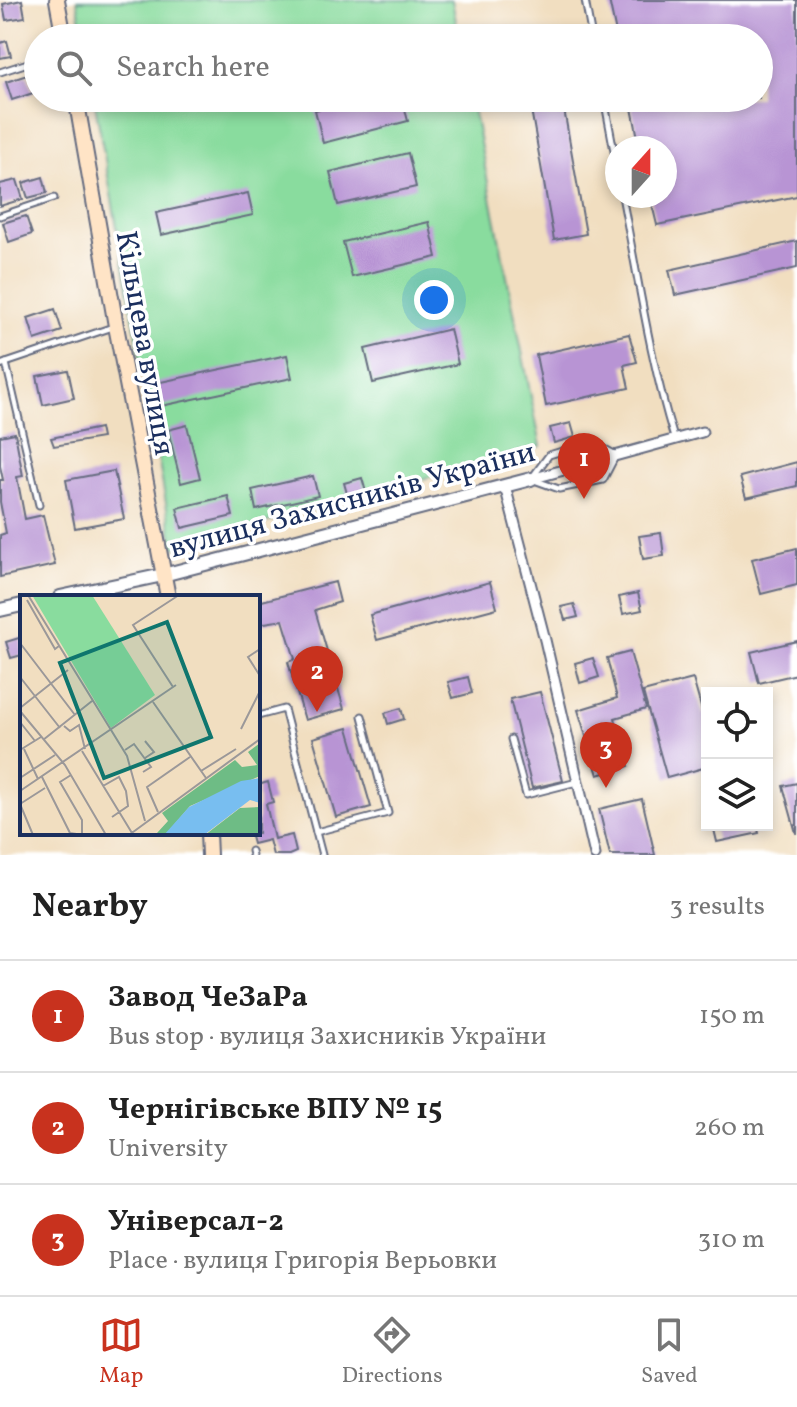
<!DOCTYPE html>
<meta charset="utf-8">
<style>
:root{--surface:#fff;--page:#f6f6f6;--text:#222;--muted:#767676;--line:#e0e0e0;--accent:#c8321e}
body{margin:0;font-family:Vollkorn,serif;background:var(--page);color:var(--text)}
.controls{position:absolute;right:24px;bottom:24px;display:grid;overflow:hidden;border-radius:0px;box-shadow:0 4px 12px #0003}
.controls button{width:72px;height:72px;display:grid;place-items:center;padding:0;border:0;border-bottom:2px solid var(--line);background:var(--surface);color:var(--text);font:40px sans-serif}
.compass{position:absolute;left:605px;top:136px;width:72px;height:72px;border-radius:50%;background:var(--surface);box-shadow:0 4px 12px #0003;rotate:21deg}
.you{position:absolute;left:434px;top:300px;width:28px;height:28px;margin:-20px;border:6px solid #fff;border-radius:50%;background:#1a73e8;box-shadow:0 0 0 12px #1a73e833}
.badge{display:grid;place-items:center;width:52px;height:52px;border-radius:50%;background:var(--accent);color:#fff;font-size:26px;font-weight:700}
.pin{position:absolute;translate:-50% -66px;filter:drop-shadow(0 2px 4px #0008)}
.pin::after{content:'';position:absolute;top:42px;width:28px;height:24px;background:inherit;clip-path:polygon(0 0,100% 0,50% 100%)}
.list{margin:0;padding:0;list-style:none}
h2{display:flex;justify-content:space-between;align-items:center;height:104px;margin:0;padding:0 32px;font-size:34px}
h2 small{font-size:26px;font-weight:400;color:var(--muted)}
.list li{display:grid;grid-template-columns:52px 1fr auto;gap:24px;align-items:center;box-sizing:border-box;height:112px;padding:0 32px;border-top:2px solid var(--line)}
.list b{display:block;font-size:30px;white-space:nowrap}
.list p{margin:0;font-size:26px;white-space:nowrap;color:var(--muted)}
.list em{font-size:26px;font-style:normal;color:var(--muted)}
.icon{flex:none;width:44px;height:44px;fill:none;stroke:currentColor;stroke-width:2;stroke-linecap:round;stroke-linejoin:round}
.map{position:relative;flex:none;width:797px;height:855px;overflow:hidden}
.search{position:absolute;background:var(--surface);box-shadow:0 4px 12px #0003;left:24px;right:24px;top:24px;height:88px;display:flex;align-items:center;gap:20px;box-sizing:border-box;padding:0 28px;border-radius:44px;color:var(--muted);font-size:30px}
.sheet{height:440px;background:var(--surface)}
nav{display:flex;justify-content:space-around;align-items:center;box-sizing:border-box;height:112px;border-top:2px solid var(--line);background:var(--surface);font-size:22px;color:var(--muted)}
nav a{display:grid;justify-items:center;gap:4px}
nav .on{color:var(--accent)}
.map>svg:first-child{display:block}
.green{fill:#89dc9e;stroke:#52867e;stroke-width:2}
.building{fill:#b894d4}
.lines{fill:none;stroke-linecap:round;stroke-linejoin:round}
.service-casing{stroke:#666c80;stroke-width:9}
.minor-casing{stroke:#666c80;stroke-width:13}
.tertiary-casing{stroke:#666c80;stroke-width:16}
.secondary-casing{stroke:#666c80;stroke-width:18}
.service{stroke:#fff;stroke-width:5}
.minor{stroke:#fff;stroke-width:9}
.tertiary{stroke:#fff;stroke-width:12}
.secondary{stroke:#ffe4c6;stroke-width:14}
.labels{text-anchor:middle;stroke-width:7;stroke-linejoin:round;paint-order:stroke}
.street-label{font-size:30px;fill:#1b2f5e;stroke:#fff}
.inset-road{fill:none;stroke:#9b9899;stroke-width:2}
.view{fill:#0f766e;fill-opacity:0.15;stroke:#0f766e;stroke-width:4}
.inset-edge{fill:none;stroke:#1b2f5e;stroke-width:4}
</style>
<div class="map">
<svg width="797" height="855" viewBox="0 0 797 855">
<rect width="100%" height="100%" fill="#fff"/>
<filter id="ink" filterUnits="userSpaceOnUse"><feTurbulence type="fractalNoise" baseFrequency=".0125" numOctaves="2"/><feDisplacementMap in="SourceGraphic" scale="16" xChannelSelector="R" yChannelSelector="G"/><feConvolveMatrix kernelMatrix="1 2 1 2 8 2 1 2 1" color-interpolation-filters="sRGB"/></filter>
<filter id="wash" filterUnits="userSpaceOnUse"><feTurbulence type="fractalNoise" baseFrequency=".006" numOctaves="4" result="noise"/><feDisplacementMap in="SourceGraphic" scale="32" xChannelSelector="R" yChannelSelector="G"/><feGaussianBlur stdDeviation="1.8" result="paint"/><feColorMatrix in="noise" values="0 0 0 0 0 0 0 0 0 0 0 0 0 0 0 0 0 1.4 0 .05"/><feComposite in="paint" operator="in"/></filter>
<g filter="url(#wash)">
<rect width="100%" height="100%" fill="#f1dec0"/>
<g class="green">
<polygon points="77,0 452,0 459,38 84,38"/>
<polygon points="94,98 471,98 541,446 174,548"/>
</g>
<g id="blocks">
<g class="building">
<polygon points="22,0 25,17 6,20 3,4"/>
<polygon points="609,0 797,0 797,196 657,225 650,196 665,196 665,148 640,148 630,98 759,98 759,38 617,38"/>
<polygon points="387,26 390,38 339,38 338,37"/>
<polygon points="7,41 11,56 0,58 0,43"/>
<polygon points="27,75 33,93 12,100 6,82"/>
<polygon points="362,98 402,98 408,121 323,143 315,110"/>
<polygon points="529,98 562,98 586,234 554,240"/>
<polygon points="408,153 416,187 338,205 330,172"/>
<polygon points="43,177 47,193 28,198 23,183"/>
<polygon points="17,180 23,199 0,206 0,184"/>
<polygon points="248,193 253,215 161,235 156,213"/>
<polygon points="26,216 32,234 9,242 3,223"/>
<polygon points="429,222 437,257 352,277 343,242"/>
<polygon points="797,241 797,268 675,295 669,270"/>
<polygon points="55,309 62,331 35,340 28,318"/>
<polygon points="450,329 458,364 373,383 365,349"/>
<polygon points="629,334 637,362 624,365 629,388 546,406 536,355"/>
<polygon points="287,355 292,378 161,406 156,383"/>
<polygon points="68,370 74,398 43,405 37,376"/>
<polygon points="571,423 575,437 554,443 550,428"/>
<polygon points="187,425 200,478 181,483 168,430"/>
<polygon points="100,428 102,438 54,446 51,438"/>
<polygon points="15,433 23,476 17,477 25,519 43,515 55,565 0,577 0,535 6,533 0,502 0,480 3,480 0,466 0,436"/>
<polygon points="797,462 797,486 746,498 740,477"/>
<polygon points="114,471 124,519 75,528 66,480"/>
<polygon points="313,476 318,496 256,510 252,490"/>
<polygon points="362,478 366,492 348,497 344,483"/>
<polygon points="228,496 233,516 182,528 177,508"/>
<polygon points="661,533 664,556 643,559 639,536"/>
<polygon points="797,548 797,585 761,594 752,559"/>
<polygon points="335,582 340,602 315,610 344,709 305,720 288,662 295,659 283,620 258,624 258,602"/>
<polygon points="490,582 497,608 377,640 370,615"/>
<polygon points="638,593 642,610 623,614 619,597"/>
<polygon points="574,604 578,617 565,620 561,607"/>
<polygon points="22,637 22,655 11,658 6,642"/>
<polygon points="797,641 797,674 759,683 751,652"/>
<polygon points="630,652 646,709 615,718 629,766 598,775 578,710 617,698 607,658"/>
<polygon points="593,658 599,677 580,683 575,663"/>
<polygon points="468,677 472,693 453,698 448,682"/>
<polygon points="693,679 703,714 707,713 707,767 667,778 643,692"/>
<polygon points="540,692 563,781 532,788 510,699"/>
<polygon points="401,708 404,719 388,724 385,713"/>
<polygon points="348,728 371,807 336,817 313,738"/>
<polygon points="268,782 273,802 266,804 274,839 292,835 296,852 289,855 273,855 269,840 253,844 250,833 258,833 258,785"/>
<polygon points="797,783 797,833 796,833 783,786"/>
<polygon points="642,799 655,855 610,855 599,809"/>
<polygon points="713,825 757,825 759,833 717,842"/>
</g>
</g>
</g>
<g filter="url(#ink)">
<use href="#blocks" fill-opacity="0" stroke="#666c80" stroke-width="2"/>
<g class="lines">
<g class="service-casing">
<g id="service">
<polyline points="585,0 592,38"/>
<polyline points="0,72 34,61"/>
<polyline points="604,98 617,167"/>
<path d="M622,196C638,277 650,360 674,438"/>
<polyline points="0,216 54,198"/>
<polyline points="6,363 39,505"/>
<polyline points="0,365 113,327"/>
<polygon points="592,442 616,455 603,480 559,489 531,479 549,455"/>
<polyline points="258,716 284,709 322,855"/>
<polyline points="511,739 526,795 577,782"/>
<polyline points="316,832 388,813 362,716"/>
<polyline points="251,851 252,855"/>
</g>
</g>
<g class="minor-casing">
<g id="minor">
<polyline points="531,479 702,432"/>
<polyline points="505,486 545,640 595,855"/>
</g>
</g>
<g class="tertiary-casing">
<g id="tertiary">
<polyline points="60,597 163,575 531,479"/>
<polyline points="0,610 22,605"/>
</g>
</g>
<g class="secondary-casing">
<g id="secondary">
<polyline points="57,0 64,38"/>
<polyline points="76,98 116,326 168,597"/>
<polyline points="208,833 209,855"/>
</g>
</g>
<use href="#service" class="service"/>
<use href="#minor" class="minor"/>
<use href="#tertiary" class="tertiary"/>
<use href="#secondary" class="secondary"/>
</g>
</g>
<g class="labels">
<g class="street-label">
<text transform="translate(146 343) rotate(80)" y="10">Кільцева вулиця</text>
<text transform="translate(352 499) rotate(-15)" y="10">вулиця Захисників України</text>
</g>
</g>
<g transform="translate(20 595)">
<rect width="240" height="240" fill="#f1dec0"/>
<path d="M12,0H72L135,100L91,133Z" fill="#89dc9e"/>
<path d="M240,148V181L170,211L146,239L137,238L148,226L142,218L215,165L222,172L237,170L228,157ZM240,212V240H185L220,213Z" fill="#6ebc85"/>
<path d="M240,183V208L230,205L184,240H144L169,212L221,186Z" fill="#78bef0"/>
<path class="inset-road" d="M8,0L107,161L125,226M7,5L35,54L39,51M0,48L55,120M240,54L228,62L240,81M0,82L40,133M153,92L113,30L159,0M133,107L186,183M0,113L48,75M0,116L45,170L86,240M0,127L15,146M44,131L50,136L59,130L65,154M221,134L240,96M23,145L72,106M4,154L18,184M0,155L21,142M105,155L114,149L131,172L123,177M62,156L112,238M125,163L134,157L125,146M181,176L216,154M51,180L40,187L62,225V240M22,182L50,238L63,240M0,183L35,160M83,191L99,182L106,196L108,211L92,222M0,196L156,90M0,209L13,240M0,209L25,193M138,217L127,192L170,162M109,240L240,144"/>
<path class="view" d="M147,27L191,142L84,183L40,68Z"/>
<rect width="240" height="240" class="inset-edge"/>
</g>
</svg>
<div class="controls">
<button><svg class="icon" aria-label="locate" viewBox="0 0 24 24"><circle cx="12" cy="12" r="6"/><path d="M12 2v4M12 18v4M2 12h4M18 12h4"/></svg></button>
<button><svg class="icon" aria-label="layers" viewBox="0 0 24 24"><path d="M12 4l9 5-9 5-9-5zM3 14l9 5 9-5"/></svg></button>
</div>
<svg class="compass" viewBox="-18 -18 36 36"><path d="M0-13l5 13h-10z" fill="#e53935"/><path d="M0 13l5-13h-10z" fill="#767676"/></svg>
<div class="you"></div>
<div class="pin badge" style="left:584px;top:499px">1</div>
<div class="pin badge" style="left:317px;top:712px">2</div>
<div class="pin badge" style="left:606px;top:788px">3</div>
<div class="search"><svg class="icon" aria-label="search" viewBox="0 0 24 24"><circle cx="10" cy="10" r="6"/><path d="M15 15l6 6"/></svg>Search here</div>
</div>
<section class="sheet">
<h2>Nearby<small>3 results</small></h2>
<ul class="list">
<li><span class="badge">1</span><div><b>Завод ЧеЗаРа</b><p>Bus stop · вулиця Захисників України</p></div><em>150 m</em></li>
<li><span class="badge">2</span><div><b>Чернігівське ВПУ № 15</b><p>University</p></div><em>260 m</em></li>
<li><span class="badge">3</span><div><b>Універсал-2</b><p>Place · вулиця Григорія Верьовки</p></div><em>310 m</em></li>
</ul>
</section>
<nav>
<a class="on"><svg class="icon" aria-label="map" viewBox="0 0 24 24"><path d="M3 6l6-2 6 2 6-2v14l-6 2-6-2-6 2zM9 4v14M15 6v14"/></svg>Map</a>
<a><svg class="icon" aria-label="directions" viewBox="0 0 24 24"><path d="M12 3l9 9-9 9-9-9zM9 14v-3h6M13 9l2 2-2 2"/></svg>Directions</a>
<a><svg class="icon" aria-label="saved" viewBox="0 0 24 24"><path d="M7 4h10v16l-5-4-5 4z"/></svg>Saved</a>
</nav>
